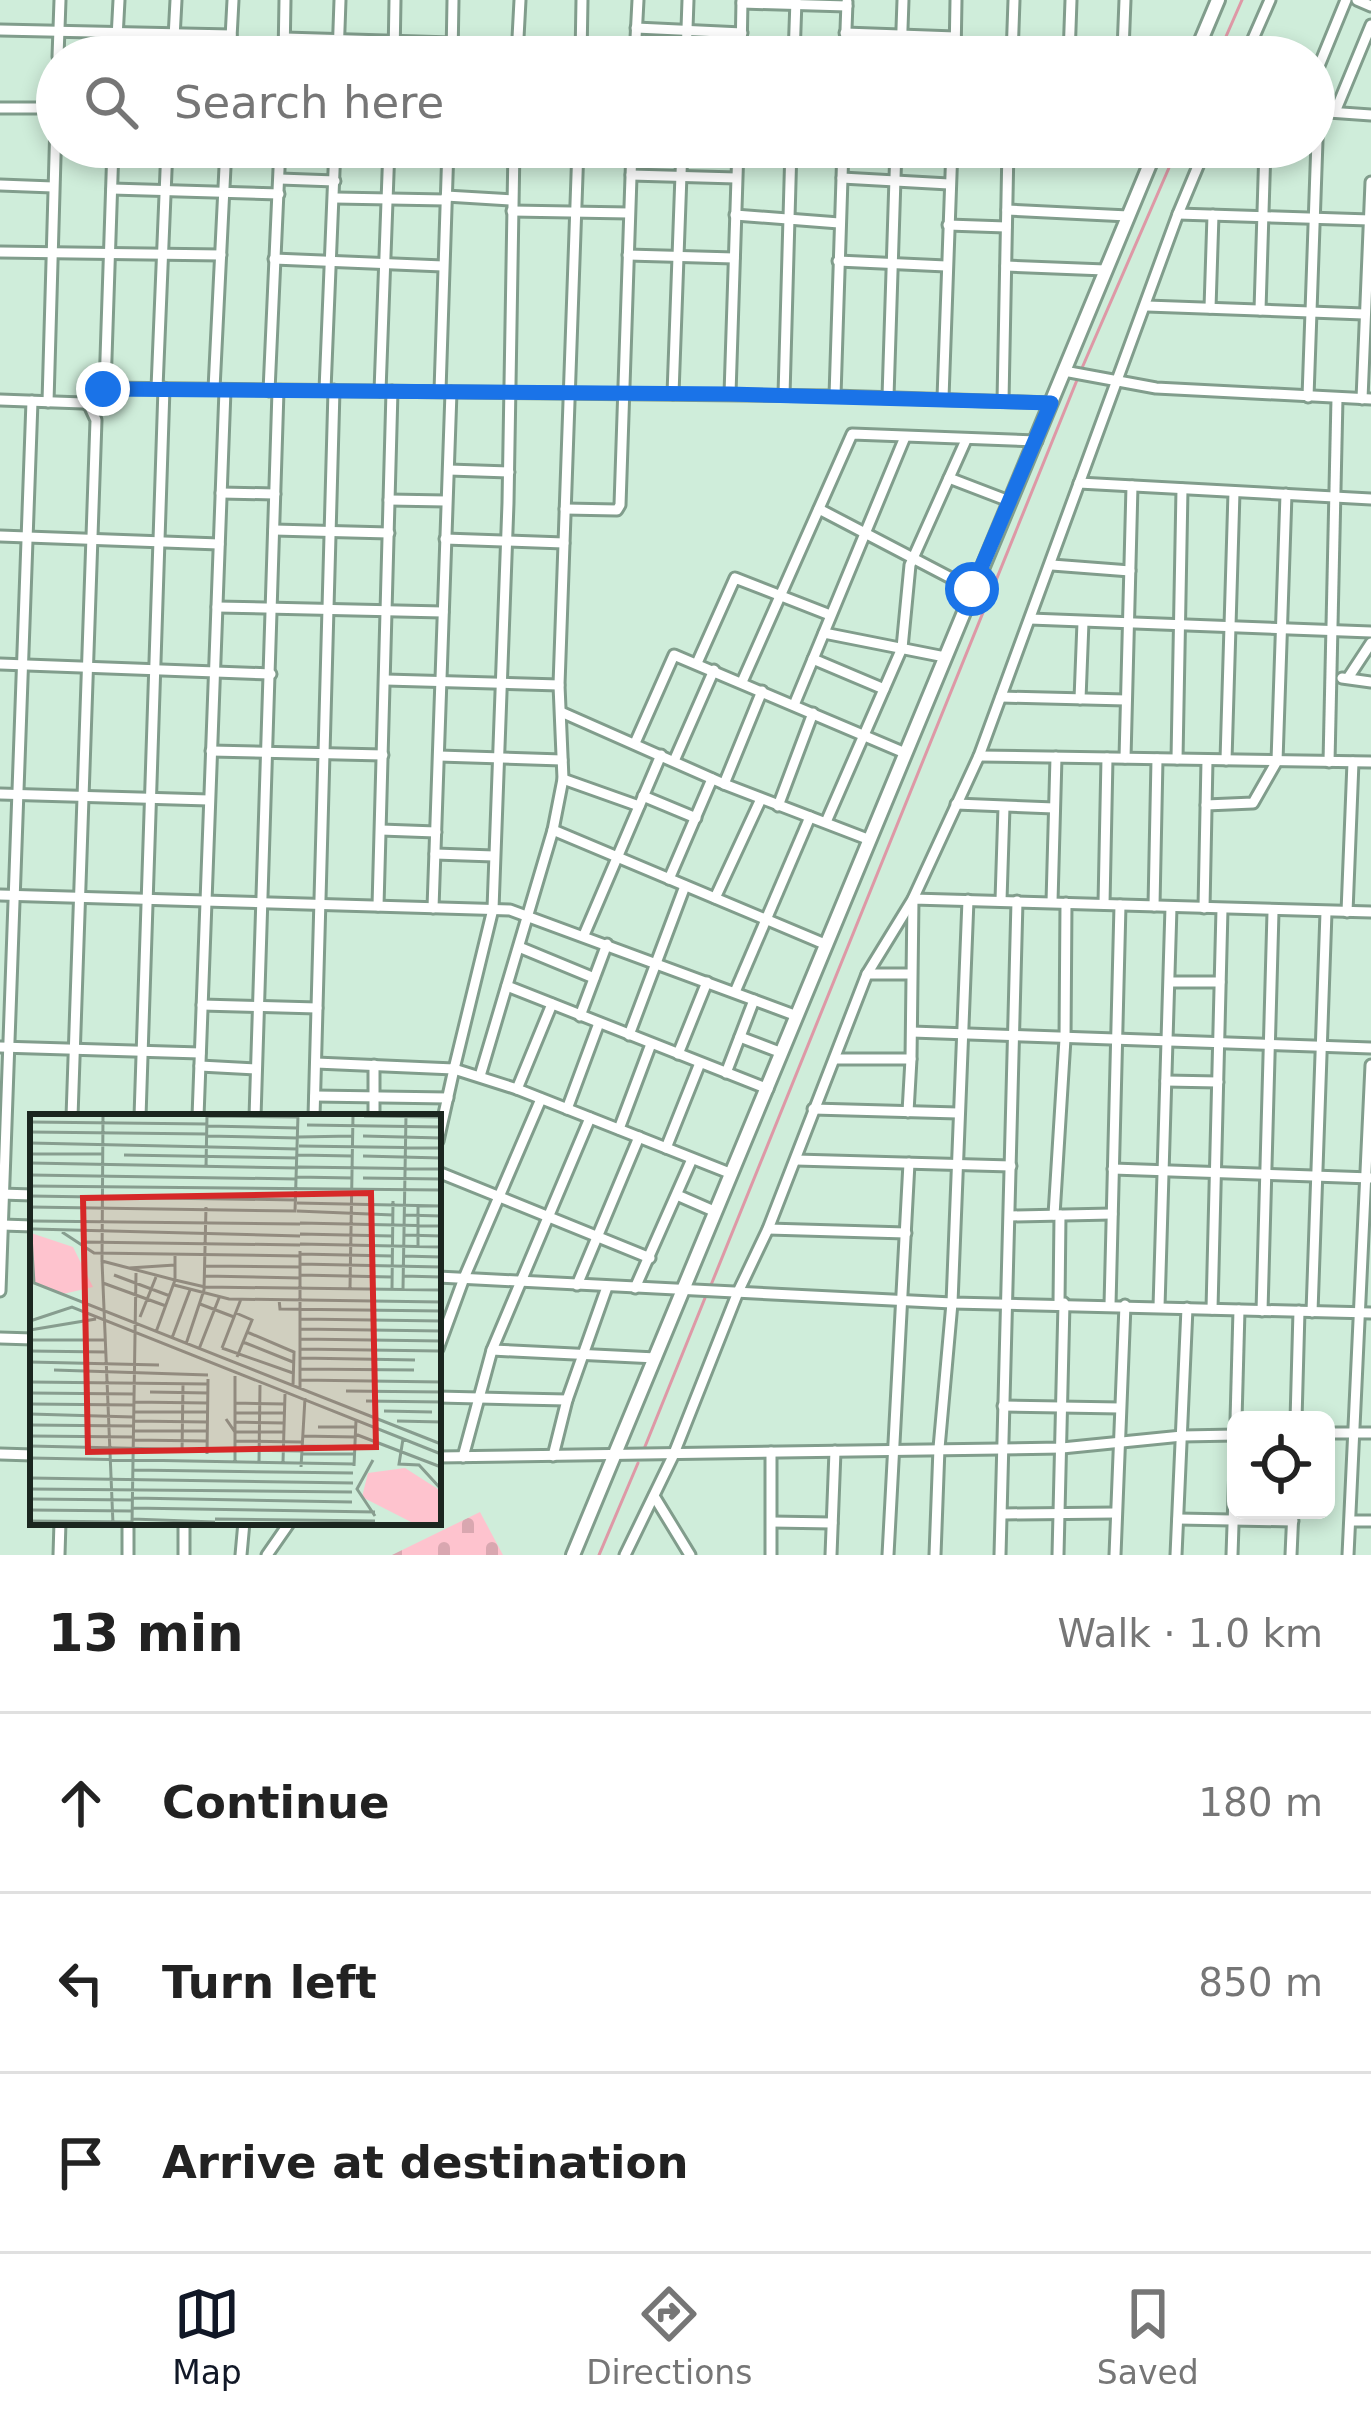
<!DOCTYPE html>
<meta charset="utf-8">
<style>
:root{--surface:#fff;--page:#f6f6f6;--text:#222;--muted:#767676;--line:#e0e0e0;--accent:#111827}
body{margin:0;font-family:"DejaVu Sans",sans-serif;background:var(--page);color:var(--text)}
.controls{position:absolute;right:36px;bottom:36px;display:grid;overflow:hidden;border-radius:18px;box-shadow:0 6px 18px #0003}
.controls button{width:108px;height:108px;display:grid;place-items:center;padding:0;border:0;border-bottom:3px solid var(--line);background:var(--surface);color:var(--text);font:60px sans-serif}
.stop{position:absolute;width:36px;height:36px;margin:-27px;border:9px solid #1a73e8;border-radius:50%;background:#fff}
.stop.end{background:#1a73e8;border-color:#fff;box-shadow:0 3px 12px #0008}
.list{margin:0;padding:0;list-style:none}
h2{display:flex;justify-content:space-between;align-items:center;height:156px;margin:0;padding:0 48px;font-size:51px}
h2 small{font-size:39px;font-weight:400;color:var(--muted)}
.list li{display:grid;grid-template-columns:78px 1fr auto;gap:36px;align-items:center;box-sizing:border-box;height:180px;padding:0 48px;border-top:3px solid var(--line)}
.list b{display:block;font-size:45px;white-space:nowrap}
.list em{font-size:39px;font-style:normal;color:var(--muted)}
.icon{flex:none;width:66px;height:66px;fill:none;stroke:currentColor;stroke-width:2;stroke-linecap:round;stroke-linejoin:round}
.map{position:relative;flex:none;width:1371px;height:1555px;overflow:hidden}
.search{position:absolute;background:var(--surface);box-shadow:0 6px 18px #0003;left:36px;right:36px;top:36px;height:132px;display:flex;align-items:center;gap:30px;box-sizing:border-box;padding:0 42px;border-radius:66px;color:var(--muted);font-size:45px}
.sheet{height:696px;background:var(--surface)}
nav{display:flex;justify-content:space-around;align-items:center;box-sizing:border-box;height:168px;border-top:3px solid var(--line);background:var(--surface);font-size:33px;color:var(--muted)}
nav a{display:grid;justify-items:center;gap:6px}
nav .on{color:var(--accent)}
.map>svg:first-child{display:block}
.cemetery{fill:url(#cemetery-stones)}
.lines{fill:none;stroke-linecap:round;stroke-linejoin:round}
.stream{stroke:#de98a6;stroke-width:3}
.minor-casing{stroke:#819d8c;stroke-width:15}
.major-casing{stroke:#819d8c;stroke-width:18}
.minor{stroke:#fff;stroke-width:9}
.major{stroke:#fff;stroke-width:12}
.route{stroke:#1a73e8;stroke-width:15}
.inset-road{fill:none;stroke:#879d8f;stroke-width:3}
.view{fill:#d62828;fill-opacity:0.15;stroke:#d62828;stroke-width:6}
.inset-edge{fill:none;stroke:#1b261f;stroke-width:6}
</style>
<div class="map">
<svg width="1371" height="1555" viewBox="0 0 1371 1555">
<defs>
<pattern id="cemetery-stones" width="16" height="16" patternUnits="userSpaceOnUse" patternTransform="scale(3)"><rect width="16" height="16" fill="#fec3ce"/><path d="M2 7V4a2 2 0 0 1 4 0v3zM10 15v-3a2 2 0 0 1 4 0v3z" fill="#d9a7b0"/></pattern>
</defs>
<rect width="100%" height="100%" fill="#cfedda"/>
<polygon class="cemetery" points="480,1512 503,1555 392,1555"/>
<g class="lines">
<g class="stream">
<polyline points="1217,57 1242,0"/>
<polyline points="1082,368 1178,147"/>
<polyline points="711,1285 1077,380"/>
<polyline points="644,1449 705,1298"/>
<polyline points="599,1555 638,1463"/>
</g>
<g class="minor-casing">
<g id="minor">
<polyline points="1357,0 1371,6"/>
<polyline points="742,3 847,6"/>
<polyline points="636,28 742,33"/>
<polyline points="0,30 231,35"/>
<polyline points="845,33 955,37"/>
<polyline points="285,38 452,43"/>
<polyline points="1013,45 1194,56"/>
<polyline points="1123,51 1125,0"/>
<polyline points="58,57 60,0"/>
<polyline points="116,57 119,0"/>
<polyline points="173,57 176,0"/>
<polyline points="230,57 233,0"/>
<polyline points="284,57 285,0"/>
<polyline points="338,57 340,0"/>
<polyline points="394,57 395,0"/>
<polyline points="452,57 453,0"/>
<polyline points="517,57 520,0"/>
<polyline points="581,57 582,0"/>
<polyline points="635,57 638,0"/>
<polyline points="686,57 688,0"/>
<polyline points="741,57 742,0"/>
<polyline points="794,57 796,0"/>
<polyline points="845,57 847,2"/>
<polyline points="901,57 903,0"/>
<polyline points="955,57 956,0"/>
<polyline points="1012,57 1014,0"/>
<polyline points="1069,57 1071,0"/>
<polyline points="1245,57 1270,0"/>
<polyline points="1314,78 1346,0"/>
<polyline points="0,108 57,108"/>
<polyline points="1314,111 1371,115"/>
<polyline points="1335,112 1371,25"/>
<polyline points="1007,152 1152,158"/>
<polyline points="631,175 736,178"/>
<polyline points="842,178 949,184"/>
<polyline points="280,179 335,181"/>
<polyline points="0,185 53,187"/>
<polyline points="112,189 279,194"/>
<polyline points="446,196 512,200"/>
<polyline points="335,198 446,200"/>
<polyline points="1007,210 1128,216"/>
<polyline points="512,211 629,213"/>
<polyline points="1178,214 1370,220"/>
<polyline points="735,215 839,223"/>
<polyline points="948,225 1006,227"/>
<polyline points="0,252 221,255"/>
<polyline points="628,255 734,258"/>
<polyline points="274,259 443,266"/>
<polyline points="838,261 946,266"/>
<polyline points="1006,266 1105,270"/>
<polyline points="1147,306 1364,314"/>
<polyline points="1210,308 1213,215"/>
<polyline points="1260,310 1265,147"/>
<polyline points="1064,371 1156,388 1371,399"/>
<polyline points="105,388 835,396 1051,403"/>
<polyline points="157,388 167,147"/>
<polyline points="214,389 226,147"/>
<polyline points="325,390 335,147"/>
<polyline points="269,391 280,147"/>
<polyline points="380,391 389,147"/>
<polyline points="440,391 448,147"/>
<polyline points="673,394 682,147"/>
<polyline points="730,394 738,147"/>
<polyline points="784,395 791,147"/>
<polyline points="835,396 843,147"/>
<polyline points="888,397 896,147"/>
<polyline points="1308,397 1318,112"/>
<polyline points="943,398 952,147"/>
<polyline points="1362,399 1371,182"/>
<polyline points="0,400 83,403 89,405 96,420 72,1117"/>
<polyline points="1003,401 1008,147"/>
<polyline points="48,402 57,87"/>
<polyline points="89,405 105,388 113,147"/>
<polyline points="449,470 509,472"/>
<polyline points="949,478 1009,501"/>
<polyline points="1079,483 1371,499"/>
<polyline points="221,493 275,494"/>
<polyline points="389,500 446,501"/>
<polyline points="565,509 617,510 620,505 632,147"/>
<polyline points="819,509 972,589"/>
<polyline points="274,530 389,533"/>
<polyline points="0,536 219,544"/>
<polyline points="445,539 564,543"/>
<polyline points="1052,565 1130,571"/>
<polyline points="217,607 443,612"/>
<polyline points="1030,619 1371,632"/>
<polyline points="824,633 945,657"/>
<polyline points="813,659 884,689"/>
<polyline points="697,663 735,578 830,615"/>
<polyline points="0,664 271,674"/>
<polyline points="1342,678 1371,682"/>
<polyline points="1348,678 1371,643"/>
<polyline points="386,680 559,685"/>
<polyline points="742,682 852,434 1037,441"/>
<polyline points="1001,697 1126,700"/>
<polyline points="1080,699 1083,622"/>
<polyline points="794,705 905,437"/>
<polyline points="561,712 724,784 870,840"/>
<polyline points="635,743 674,655 905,753"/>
<polyline points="211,751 383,755"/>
<polyline points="439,756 562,760"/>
<polyline points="979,756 1371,762"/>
<polyline points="1125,758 1132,486"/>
<polyline points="1177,759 1182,489"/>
<polyline points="1226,760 1234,492"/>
<polyline points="674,761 714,670"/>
<polyline points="1329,762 1337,398"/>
<polyline points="563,779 639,806"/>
<polyline points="724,784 762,691"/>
<polyline points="0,794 209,800"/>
<polyline points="643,796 696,818"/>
<polyline points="956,804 1054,808"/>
<polyline points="1206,805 1253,803 1277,761 1286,494"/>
<polyline points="778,806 813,713"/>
<polyline points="826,822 902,648 910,565 966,440"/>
<polyline points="381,830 436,832"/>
<polyline points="553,830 827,945"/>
<polyline points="435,854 494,856"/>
<polyline points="669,879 712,779"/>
<polyline points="0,895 510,910 797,1016"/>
<polyline points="715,898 761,799"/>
<polyline points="1001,900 1004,807"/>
<polyline points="1052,902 1056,757"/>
<polyline points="1104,904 1107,758"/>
<polyline points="378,906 392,391"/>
<polyline points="1154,906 1157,759"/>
<polyline points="433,908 451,392"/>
<polyline points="1204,908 1207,760"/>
<polyline points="1347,912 1353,762"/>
<polyline points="584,935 661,755"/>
<polyline points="519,947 594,978"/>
<polyline points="867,974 911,974"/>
<polyline points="1170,982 1220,982"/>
<polyline points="507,986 768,1089"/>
<polyline points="735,992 810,817"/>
<polyline points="202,1005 317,1008"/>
<polyline points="580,1016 607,944"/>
<polyline points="912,1032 1371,1048"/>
<polyline points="629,1035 685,886"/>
<polyline points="740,1037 782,1053"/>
<polyline points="0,1047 200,1053"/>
<polyline points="678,1054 707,982"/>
<polyline points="835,1059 911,1059 908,1112"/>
<polyline points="911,1059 913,899 1371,912"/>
<polyline points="316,1063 454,1069 493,909 508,503 514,147"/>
<polyline points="374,1065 374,1117"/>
<polyline points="200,1066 256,1069"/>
<polyline points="726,1073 754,1000"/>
<polyline points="480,1076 553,830 563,779 559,685 578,147"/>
<polyline points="1166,1081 1218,1082"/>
<polyline points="517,1089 552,1004"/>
<polyline points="315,1096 448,1098"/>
<polyline points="567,1109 599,1023"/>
<polyline points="813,1109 958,1113"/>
<polyline points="140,1117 164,388"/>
<polyline points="198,1117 225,390"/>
<polyline points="255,1117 278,391"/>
<polyline points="314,1117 334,390"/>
<polyline points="619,1129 651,1044"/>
<polyline points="438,1141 454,1069 517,1089 732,1174"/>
<polyline points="666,1148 700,1063"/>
<polyline points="796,1160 1011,1166"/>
<polyline points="1113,1169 1371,1178"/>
<polyline points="438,1172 650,1258"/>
<polyline points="0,1194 33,1195"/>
<polyline points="677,1195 716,1212"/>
<polyline points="1054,1215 1065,1039 1066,903"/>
<polyline points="1011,1216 1112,1214"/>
<polyline points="2,1225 33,1226"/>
<polyline points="768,1229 906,1233"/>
<polyline points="438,1277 952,1303 1371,1313"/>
<polyline points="577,1285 639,1137"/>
<polyline points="635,1288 692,1159"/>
<polyline points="0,1291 32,401"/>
<polyline points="1059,1303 1060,1215"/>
<polyline points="1110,1305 1120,905"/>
<polyline points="1159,1307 1171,907"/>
<polyline points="1212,1309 1222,909"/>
<polyline points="1262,1311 1273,912"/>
<polyline points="1312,1312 1326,912"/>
<polyline points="0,1338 33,1339"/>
<polyline points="438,1349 464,1278 541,1099"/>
<polyline points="492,1350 656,1358"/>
<polyline points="438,1397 567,1400"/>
<polyline points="1003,1406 1120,1408"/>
<polyline points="1236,1420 1239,1310"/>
<polyline points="1296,1420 1299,1311"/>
<polyline points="1326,1433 1371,1433"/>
<polyline points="771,1452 771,1555"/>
<polyline points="0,1454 33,1455"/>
<polyline points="553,1456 567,1400 607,1287"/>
<polyline points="438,1457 1062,1448 1182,1436 1236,1435"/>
<polyline points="463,1457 492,1350 590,1118"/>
<polyline points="654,1496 690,1555"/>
<polyline points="1003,1514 1116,1513"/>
<polyline points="1178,1519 1293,1521"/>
<polyline points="1351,1521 1371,1521"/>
<polyline points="772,1522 832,1523"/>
<polyline points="59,1555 60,1522"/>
<polyline points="128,1555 128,1522"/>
<polyline points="184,1555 184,1522"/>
<polyline points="241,1555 244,1522"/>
<polyline points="267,1555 290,1522"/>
<polyline points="625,1555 673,1456 738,1292 768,1229 867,974 913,899 979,756 1178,214 1206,147"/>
<polyline points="831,1555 835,1451"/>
<polyline points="888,1555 909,1163"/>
<polyline points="935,1555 939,1448 952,1303 968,900"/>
<polyline points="1000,1555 1017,901"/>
<polyline points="1058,1555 1064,1303"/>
<polyline points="1115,1555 1125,1305"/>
<polyline points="1176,1555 1187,1308"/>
<polyline points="1232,1555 1236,1436"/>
<polyline points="1291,1555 1293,1510"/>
<polyline points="1348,1555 1371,1065"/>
</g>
</g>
<g class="major-casing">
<g id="major">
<polyline points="1194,57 1218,0"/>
<polyline points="573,1555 1157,147"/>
</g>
</g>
<use href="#minor" class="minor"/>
<use href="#major" class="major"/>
</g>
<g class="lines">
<polyline class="route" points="103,389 730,394 1051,403 972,589"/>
</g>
<g transform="translate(30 1114)">
<rect width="411" height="411" fill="#cfedda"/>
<path d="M1,119L43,133L63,173L33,180L0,167ZM375,354L411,377V410H385L332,383L338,359Z" fill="#fec3ce"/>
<path class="inset-road" d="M73,1L72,147L145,166L126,218M177,2L268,3M334,2L411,3M0,8L177,10M277,11L411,13M177,12L268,14M0,18L177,20M177,22L268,24M333,22L411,24M268,23L322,22M0,29L268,35M269,32L411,34M0,40H73M94,41L268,44M268,41L322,42M333,42L411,44M0,49L268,54M268,53L411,55M176,54L177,1M0,61L267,65M267,63L322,64M333,64L411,65M0,72L411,76M0,82L267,86M267,89L411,92M0,93L265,97L268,1M267,97L363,101M374,101L411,102M0,105L4,169L411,330M3,107L270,110M270,109L411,112M3,115L270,122M32,118L64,139L270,142M270,120L362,122M374,121L411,122M52,128L270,131M270,130L411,133M388,133V91M270,137V275M270,140L362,142M145,141V166L175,173L411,176M373,142L411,143M72,147L83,410M270,150L411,153M175,152L270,153M99,154L145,151M84,161L140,182M270,161L362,163M175,162L270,164M373,162L411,163M73,169L136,192M144,171L199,185L411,188M320,174L323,1M362,175L363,87M373,175L376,1M249,185L250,195L411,197M170,190L204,203M206,199L222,206L207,243M110,203L126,163M271,205L411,207M0,207L42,193L411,340M271,215L411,217M0,216L66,205M217,218L264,238L263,272M142,224L160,176M271,225L411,227M0,226H75M213,228L263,248M156,230L174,176L176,93M192,234L263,259M192,234L211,185M169,235L189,184M271,235L409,237M0,237L75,238M271,244L385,246M0,248L129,251M271,255L384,256M24,256L178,261M205,262V348M270,266L411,268M0,268L178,270M316,277L411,278M120,278L178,279M0,279L103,280M336,287L411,288M103,288L177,289M205,289L255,290M0,290L103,291M354,297L402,298M103,298H177M205,299H255M0,300L103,303M196,305L205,318H254M103,307L177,308M367,307L411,308M205,308L254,309M0,311L103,312M288,313H325M103,317H177M325,320L411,353M0,322L103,323M272,322L325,323M373,325L369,350L389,351L411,375M103,326L177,327M205,327L272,328M0,332L177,336M272,332L324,333M205,336L272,337M152,339L153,270M177,340L178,265M272,340H324M0,344L324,350M343,346L327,375L345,402M229,348L230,271M253,348L255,280M324,352L326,306M271,353L275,284M103,356L323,359M0,364L323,369M0,375L322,378M102,384L322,388M0,385L102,386M102,394L345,398M0,396L102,397M102,405L185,408M185,405L345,407M0,407L102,408M102,410L106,159"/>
<path class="view" d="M341,79L346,333L58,338L53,84Z"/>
<rect width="411" height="411" class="inset-edge"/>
</g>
</svg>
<div class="controls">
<button><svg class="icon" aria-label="locate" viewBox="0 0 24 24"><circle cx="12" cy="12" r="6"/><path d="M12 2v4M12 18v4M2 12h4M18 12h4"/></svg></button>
</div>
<div class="stop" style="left:972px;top:589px"></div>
<div class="stop end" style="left:103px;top:389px"></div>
<div class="search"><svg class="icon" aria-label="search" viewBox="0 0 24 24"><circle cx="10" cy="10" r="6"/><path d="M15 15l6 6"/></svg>Search here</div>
</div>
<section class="sheet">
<h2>13 min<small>Walk · 1.0 km</small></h2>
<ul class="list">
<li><svg class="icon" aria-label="ahead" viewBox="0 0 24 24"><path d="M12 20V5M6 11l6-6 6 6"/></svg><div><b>Continue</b></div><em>180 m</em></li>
<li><svg class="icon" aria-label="left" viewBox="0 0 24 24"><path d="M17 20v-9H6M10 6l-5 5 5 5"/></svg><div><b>Turn left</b></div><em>850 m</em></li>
<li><svg class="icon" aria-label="arrive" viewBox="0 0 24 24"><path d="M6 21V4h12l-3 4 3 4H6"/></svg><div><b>Arrive at destination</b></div></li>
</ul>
</section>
<nav>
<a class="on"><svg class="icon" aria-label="map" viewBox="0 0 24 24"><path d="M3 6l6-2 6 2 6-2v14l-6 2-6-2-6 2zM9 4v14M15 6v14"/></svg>Map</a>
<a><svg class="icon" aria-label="directions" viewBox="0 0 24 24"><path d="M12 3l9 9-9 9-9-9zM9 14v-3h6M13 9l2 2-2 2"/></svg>Directions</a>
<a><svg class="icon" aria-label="saved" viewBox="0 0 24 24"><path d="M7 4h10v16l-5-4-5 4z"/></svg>Saved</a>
</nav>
